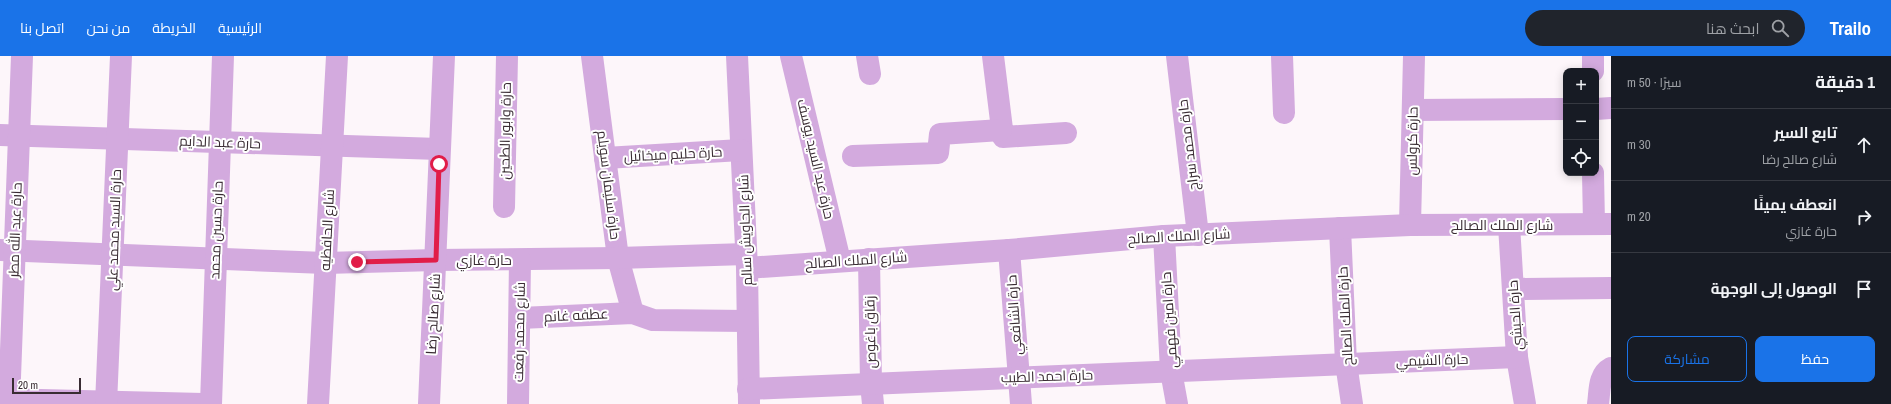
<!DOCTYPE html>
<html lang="ar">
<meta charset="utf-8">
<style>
:root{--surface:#171b24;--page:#20242c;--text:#f1f3f6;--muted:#9ea1a6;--line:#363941;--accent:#1a73e8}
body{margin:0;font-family:"Archivo Narrow",Cairo,sans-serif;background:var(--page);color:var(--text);direction:rtl}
.controls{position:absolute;right:12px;top:12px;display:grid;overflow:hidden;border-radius:8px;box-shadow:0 2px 10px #0003}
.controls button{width:36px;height:36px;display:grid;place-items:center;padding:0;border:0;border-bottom:1px solid var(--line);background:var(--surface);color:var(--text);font:20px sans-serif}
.scale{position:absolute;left:12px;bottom:10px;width:69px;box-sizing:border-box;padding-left:4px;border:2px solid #392c33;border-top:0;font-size:11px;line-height:14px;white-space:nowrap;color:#392c33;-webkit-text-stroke:3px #fff;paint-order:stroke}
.stop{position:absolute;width:12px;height:12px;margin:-9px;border:3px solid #e11d48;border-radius:50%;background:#fff}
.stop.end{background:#e11d48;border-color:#fff;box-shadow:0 1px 4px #0008}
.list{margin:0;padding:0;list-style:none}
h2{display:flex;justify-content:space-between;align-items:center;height:52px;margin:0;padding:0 16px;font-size:17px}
h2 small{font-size:13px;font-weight:400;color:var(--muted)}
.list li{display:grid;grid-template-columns:26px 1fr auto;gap:12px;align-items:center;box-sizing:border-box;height:72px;padding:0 16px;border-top:1px solid var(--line)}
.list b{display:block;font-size:15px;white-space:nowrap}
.list p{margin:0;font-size:13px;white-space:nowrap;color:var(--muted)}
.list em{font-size:13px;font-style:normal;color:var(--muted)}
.actions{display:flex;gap:8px;padding:12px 16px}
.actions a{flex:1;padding:9px 0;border:1px solid var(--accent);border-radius:8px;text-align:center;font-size:14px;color:var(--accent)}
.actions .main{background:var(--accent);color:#fff}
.icon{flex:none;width:22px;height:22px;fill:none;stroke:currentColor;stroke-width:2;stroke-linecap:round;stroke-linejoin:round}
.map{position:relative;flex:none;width:1611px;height:348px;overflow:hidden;direction:ltr}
header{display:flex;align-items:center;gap:24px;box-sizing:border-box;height:56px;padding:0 20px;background:var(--accent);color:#fff}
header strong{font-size:19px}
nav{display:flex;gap:22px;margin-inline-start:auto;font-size:14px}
.search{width:280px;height:36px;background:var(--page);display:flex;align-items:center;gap:10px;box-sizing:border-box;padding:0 14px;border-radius:22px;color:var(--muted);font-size:15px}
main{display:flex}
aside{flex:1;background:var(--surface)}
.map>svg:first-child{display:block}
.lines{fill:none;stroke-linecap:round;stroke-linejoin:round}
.minor{stroke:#d3aade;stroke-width:22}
.route{stroke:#e11d48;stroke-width:5}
.labels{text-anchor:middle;stroke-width:4;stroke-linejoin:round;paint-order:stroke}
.street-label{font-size:14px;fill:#392c33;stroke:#fff}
</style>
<header>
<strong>Trailo</strong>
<div class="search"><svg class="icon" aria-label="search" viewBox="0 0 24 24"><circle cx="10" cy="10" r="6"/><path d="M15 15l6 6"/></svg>ابحث هنا</div>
<nav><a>الرئيسية</a><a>الخريطة</a><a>من نحن</a><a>اتصل بنا</a></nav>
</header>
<main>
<aside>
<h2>1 دقيقة<small>سيرًا · 50 m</small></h2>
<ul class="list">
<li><svg class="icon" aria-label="ahead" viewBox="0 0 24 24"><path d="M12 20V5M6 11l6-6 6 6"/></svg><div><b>تابع السير</b><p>شارع صالح رضا</p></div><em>30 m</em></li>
<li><svg class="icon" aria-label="right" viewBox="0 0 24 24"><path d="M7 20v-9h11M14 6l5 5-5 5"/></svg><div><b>انعطف يمينًا</b><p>حارة غازي</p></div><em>20 m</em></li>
<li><svg class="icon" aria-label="arrive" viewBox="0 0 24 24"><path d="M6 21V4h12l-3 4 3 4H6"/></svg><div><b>الوصول إلى الوجهة</b></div></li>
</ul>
<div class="actions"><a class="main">حفظ</a><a>مشاركة</a></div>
</aside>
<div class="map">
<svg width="1611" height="348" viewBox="0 0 1611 348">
<rect width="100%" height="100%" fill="#fdf6fa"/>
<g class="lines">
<g class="minor">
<polyline points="592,0 618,202 633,257"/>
<polyline points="737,0 747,212 749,347"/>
<polyline points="791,0 840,205"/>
<polyline points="867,0 870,18"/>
<polyline points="993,0 1003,81 1066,77"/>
<polyline points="1177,0 1198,179"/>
<polyline points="1282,0 1284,57"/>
<polyline points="1593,0 1593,15"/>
<polyline points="1596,53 1611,52"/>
<polyline points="1413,54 1566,53"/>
<polyline points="0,79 439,93"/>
<polyline points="853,100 938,97 940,78 1001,74"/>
<polyline points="605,102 741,94"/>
<polyline points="1593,117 1594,168"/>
<polyline points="504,151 507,0"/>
<polyline points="1410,169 1414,0"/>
<polyline points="1509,169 1517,301 1525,348"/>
<polyline points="1340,172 1346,307 1352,348"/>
<polyline points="1164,180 1171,315 1177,348"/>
<polyline points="0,194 325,207 436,204 618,202 746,198"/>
<polyline points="1009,194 1021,348"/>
<polyline points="869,203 871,328 873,348"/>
<polyline points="747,212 1009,194 1164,180 1410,169 1611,168"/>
<polyline points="1513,233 1611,232"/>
<polyline points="520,262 633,257 653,264 747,265"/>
<polyline points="748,333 1517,301"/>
<polyline points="0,343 203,348"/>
<polyline points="9,348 22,0"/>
<polyline points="106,348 121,0"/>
<polyline points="211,348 223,0"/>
<polyline points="318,348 337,0"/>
<polyline points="429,348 444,0"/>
<polyline points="518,348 520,204"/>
<path d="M1598,348C1600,335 1598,319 1611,312"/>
</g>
</g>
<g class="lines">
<polyline class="route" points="357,206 436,204 439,108"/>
</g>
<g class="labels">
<g class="street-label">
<text transform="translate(505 75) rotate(-89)" y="5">حارة وابور الطحين</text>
<text transform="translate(1412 85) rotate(-89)" y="5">حارة كرولس</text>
<text transform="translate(220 86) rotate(2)" y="5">حارة عبد الدايم</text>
<text transform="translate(1188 89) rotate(-97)" y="5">حارة محمد سراج</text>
<text transform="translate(673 98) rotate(-3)" y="5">حارة حليم ميخائيل</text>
<text transform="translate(816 103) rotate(77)" y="5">حارة عبد السيد يوسف</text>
<text transform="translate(609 129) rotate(83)" y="5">حارة سليمان سويلم</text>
<text x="1502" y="174">شارع الملك الصالح</text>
<text transform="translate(15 174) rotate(-88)" y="5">حارة عبد الله مطر</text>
<text transform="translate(114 174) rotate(-88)" y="5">حارة السيد محمد علي</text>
<text transform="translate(216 174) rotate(-88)" y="5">حارة حسين محمد</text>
<text transform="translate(327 174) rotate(-87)" y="5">شارع الحافظيه</text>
<text transform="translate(745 174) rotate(-92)" y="5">شارع الجاويش سالم</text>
<text transform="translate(1179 180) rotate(-3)" y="5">شارع الملك الصالح</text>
<text x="484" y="209">حارة غازي</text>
<text transform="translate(856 204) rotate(-4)" y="5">شارع الملك الصالح</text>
<text transform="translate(433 258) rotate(-87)" y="5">شارع صالح رضا</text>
<text transform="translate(576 259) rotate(-3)" y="5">عطفه غانم</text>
<text transform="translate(1014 259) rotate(-94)" y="5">حارة الشافعي</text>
<text transform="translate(1515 259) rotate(-94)" y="5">حارة الحبشي</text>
<text transform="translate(1345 260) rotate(-93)" y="5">حارة الملك الصالح</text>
<text transform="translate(1169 264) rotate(-94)" y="5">حارة امين فهمي</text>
<text transform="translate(519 276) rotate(-89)" y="5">شارع محمد رفعت</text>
<text transform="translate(870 276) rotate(-91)" y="5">زقاق باغوص</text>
<text transform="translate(1432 304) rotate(-2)" y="5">حارة الشيمي</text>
<text transform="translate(1047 320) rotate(-2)" y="5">حارة احمد الطيب</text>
</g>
</g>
</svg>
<div class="controls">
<button>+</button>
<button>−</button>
<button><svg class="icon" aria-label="locate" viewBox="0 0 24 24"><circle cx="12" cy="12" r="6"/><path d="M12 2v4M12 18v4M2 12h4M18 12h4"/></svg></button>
</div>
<div class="scale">20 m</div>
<div class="stop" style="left:439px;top:108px"></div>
<div class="stop end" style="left:357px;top:206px"></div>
</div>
</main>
